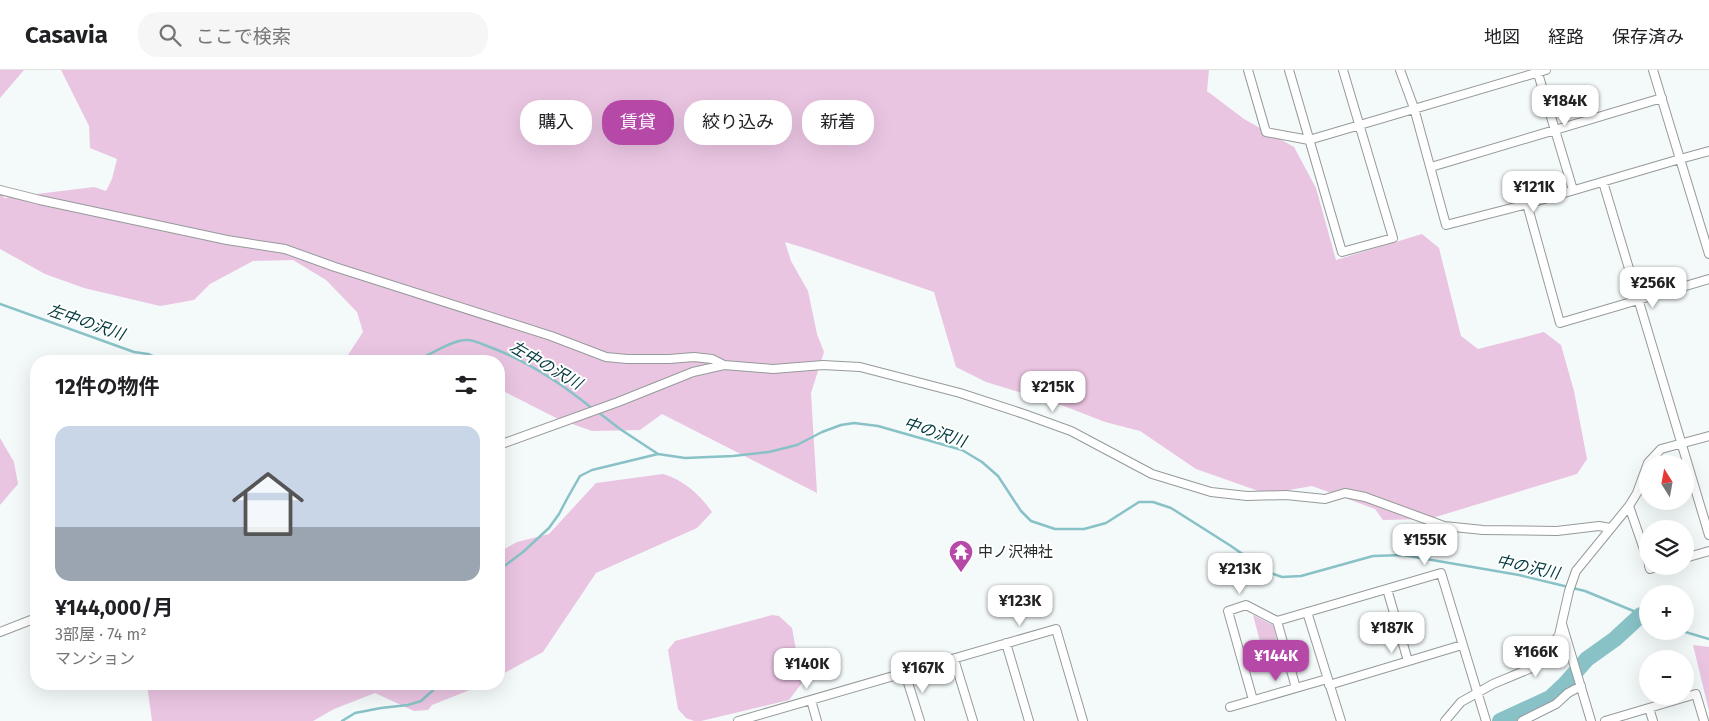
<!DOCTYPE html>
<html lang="ja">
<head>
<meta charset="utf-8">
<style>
	:root { --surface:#fff; --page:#f6f6f6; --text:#202124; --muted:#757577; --line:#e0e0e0; --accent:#b649a8 }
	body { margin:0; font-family:"Fira Sans","Noto Sans JP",sans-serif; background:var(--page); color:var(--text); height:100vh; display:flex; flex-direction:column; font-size:19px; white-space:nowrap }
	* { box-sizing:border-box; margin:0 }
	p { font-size:16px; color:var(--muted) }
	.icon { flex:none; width:28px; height:28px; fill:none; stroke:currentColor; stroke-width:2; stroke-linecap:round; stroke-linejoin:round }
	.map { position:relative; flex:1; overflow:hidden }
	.details { position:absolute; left:30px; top:285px; width:475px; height:335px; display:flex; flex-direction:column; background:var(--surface); border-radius:20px; box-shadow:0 5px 20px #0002 }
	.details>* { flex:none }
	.guide { position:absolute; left:520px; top:30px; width:475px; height:45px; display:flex; gap:10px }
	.needle { width:32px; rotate:349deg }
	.fabs { position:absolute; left:1639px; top:385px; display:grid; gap:10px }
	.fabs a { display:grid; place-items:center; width:55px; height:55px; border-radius:50%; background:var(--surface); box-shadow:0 5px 20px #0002; font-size:25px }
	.price { position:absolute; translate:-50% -42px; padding:0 11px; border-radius:10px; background:#fff; color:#222; font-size:16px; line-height:32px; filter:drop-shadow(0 1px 2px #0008) }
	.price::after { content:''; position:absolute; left:50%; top:30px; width:15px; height:11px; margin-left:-8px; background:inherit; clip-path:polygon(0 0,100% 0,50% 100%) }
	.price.selected { background:var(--accent); color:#fff }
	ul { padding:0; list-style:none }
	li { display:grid; align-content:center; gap:10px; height:265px; padding:0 25px }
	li+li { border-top:1px solid var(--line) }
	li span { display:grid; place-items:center; height:155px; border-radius:15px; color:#555 }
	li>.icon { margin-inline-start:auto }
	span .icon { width:90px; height:90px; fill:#fffc; stroke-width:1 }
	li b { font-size:21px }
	h2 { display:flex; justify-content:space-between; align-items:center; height:60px; padding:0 25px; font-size:21px }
	.pill { padding:0 18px; border-radius:20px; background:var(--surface); box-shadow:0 5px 20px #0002; font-size:18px; line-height:45px }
	.pill.selected { background:var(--accent); color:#fff }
	header { display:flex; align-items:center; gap:30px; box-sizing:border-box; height:70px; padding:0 25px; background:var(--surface); border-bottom:1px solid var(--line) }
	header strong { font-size:24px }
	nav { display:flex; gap:28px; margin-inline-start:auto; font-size:18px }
	.search { width:350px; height:45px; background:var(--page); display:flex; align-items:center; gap:12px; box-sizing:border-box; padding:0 18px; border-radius:20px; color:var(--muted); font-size:19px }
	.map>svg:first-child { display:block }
	.green { fill:#eac5e2 }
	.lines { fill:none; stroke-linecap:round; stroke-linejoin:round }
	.stream { stroke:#88c2c7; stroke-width:2.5 }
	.river { stroke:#88c2c7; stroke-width:16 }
	.minor-casing { stroke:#959a9a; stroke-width:10 }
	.minor { stroke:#fff; stroke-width:8 }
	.labels { text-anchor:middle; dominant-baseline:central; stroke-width:4; stroke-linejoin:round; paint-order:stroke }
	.poi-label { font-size:15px; fill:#282a2a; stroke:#fff; text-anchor:start }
	.water-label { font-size:16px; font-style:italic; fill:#00393d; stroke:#fff }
</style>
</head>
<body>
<header>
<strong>Casavia</strong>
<div class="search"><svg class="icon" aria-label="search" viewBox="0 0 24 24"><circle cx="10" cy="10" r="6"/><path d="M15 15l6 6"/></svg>ここで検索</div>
<nav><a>地図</a><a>経路</a><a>保存済み</a></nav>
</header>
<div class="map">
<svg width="1709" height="651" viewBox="0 0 1709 651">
	<rect width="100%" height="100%" fill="#f4f9fa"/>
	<path class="green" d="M 0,0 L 24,0 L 0,28 Z
		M 61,0 L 1209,0 L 1207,21 L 1244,49 L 1294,77 L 1316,118 L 1336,190 L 1422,164 L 1439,178 L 1461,266 L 1478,279 L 1544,262 L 1561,275 L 1574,321 L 1587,389 L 1577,404 L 1429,449 L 1383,450 L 1375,439 L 1312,416 L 1267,424 L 1196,399 L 1140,361 L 1105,352 L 1064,336 L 986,312 L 956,297 L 934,222 L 811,180 L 785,172 L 791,191 L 808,221 L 817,264 L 824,282 L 811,323 L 817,423 L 662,344 L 640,360 L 592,361 L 558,349 L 499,319 L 499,291 L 344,291 L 363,262 L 357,242 L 326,210 L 293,190 L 253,191 L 210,214 L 194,230 L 160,236 L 84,218 L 45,204 L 0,179 L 0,119 L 4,128 L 94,117 L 106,121 L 112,109 L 117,89 L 90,78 L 89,56 Z
		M 0,368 L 14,392 L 18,414 L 0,435 Z
		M 663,404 C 684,410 700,425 712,442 L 697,458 L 596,503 L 543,582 L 499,606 L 499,482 L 517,472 L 549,464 L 596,413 Z
		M 772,545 L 779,546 L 792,558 L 802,613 L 789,630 L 701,651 L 694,651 L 686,648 L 678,639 L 668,580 L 675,571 Z
		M 1253,545 L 1273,555 L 1278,575 L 1262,579 Z
		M 1693,575 L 1709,577 L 1709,641 Z
		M 147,614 L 485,614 L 432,635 L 428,640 L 414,641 L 375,623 L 334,639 L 313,651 L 152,651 Z"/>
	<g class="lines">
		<path class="stream" d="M 0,234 L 134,282 L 148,284 L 164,291
			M 411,291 C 431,287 445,272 465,270 C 472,269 480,273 487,276 C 526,290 561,313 593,339
			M 598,342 L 620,359 L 658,384
			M 499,500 L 523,482 L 549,458 L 559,444 L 568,427 L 580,406 L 592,400 L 658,384 L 685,388 L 733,386 L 769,382 L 797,375 L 822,362 L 841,355 L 854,353 L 878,356 L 962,380 L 982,392 L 998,406 L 1021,441 L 1031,451 L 1055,459 L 1084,459 L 1106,453 L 1139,432 L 1153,432 L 1171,438 L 1231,476 L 1268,502 L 1282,507 L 1301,506 L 1373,486 L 1403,485 L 1519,505 L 1585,521 L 1648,547
			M 1682,561 L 1709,569
			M 342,651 L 355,643 L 381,638 L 408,635 L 421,631 L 440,614"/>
		<path class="river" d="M 1500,651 L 1550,628 L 1565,614 L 1587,589 L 1615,569 L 1641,545"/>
		<defs>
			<path id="minor" d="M 1248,0 L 1266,62 L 1309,70 L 1546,0
				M 1289,0 L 1342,182 L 1393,168 L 1343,0
				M 1400,0 L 1414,38 L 1446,155 L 1527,134 L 1680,89 L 1653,0
				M 1537,0 L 1573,120
				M 1709,81 L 1680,89 L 1709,184
				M 1431,97 L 1662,28
				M 1603,112 L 1709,465
				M 0,120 L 40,130 L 227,170 L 285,179 L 335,197 L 551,266 L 606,287 L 627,289 L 669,289 L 694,287 L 712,289 L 724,295
				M 1527,134 L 1560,253 L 1709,209
				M 499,375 L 618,332 L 693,302 L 724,295 L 773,299 L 823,295 L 860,297 L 960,323 L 1024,344 L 1071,361 L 1152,404 L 1211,422 L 1247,426 L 1286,425 L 1325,429 L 1345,423 L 1365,427 L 1444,456 L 1483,460 L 1557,461 L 1599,456 L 1610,458
				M 1629,436 L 1648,491
				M 1685,488 L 1709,481
				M 1649,496 L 1650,499 L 1660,496
				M 1387,519 L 1408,591
				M 1307,542 L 1341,651
				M 1277,551 L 1441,503 L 1486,651
				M 1562,554 L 1591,651
				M 0,562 L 36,548
				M 1006,573 L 1029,651
				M 954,589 L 973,651
				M 905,603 L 920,651
				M 1329,615 L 1462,575
				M 811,630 L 817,651
				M 1253,630 L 1228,541 L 1246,535 L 1277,551 L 1296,618
				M 1230,637 L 1327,609
				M 1649,638 L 1653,651
				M 738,651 L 1056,559 L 1083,651
				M 1445,651 L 1461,632 L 1493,614 L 1529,599 L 1541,591 L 1559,565 L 1569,521 L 1576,501 L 1629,436 L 1637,423 L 1648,393 L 1661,379 L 1709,366
				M 1522,651 L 1556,634 L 1568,623 L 1581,616
				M 1605,651 L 1696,624 L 1704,651"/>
		</defs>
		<use href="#minor" class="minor-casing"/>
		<use href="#minor" class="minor"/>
	</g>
	<defs>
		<symbol id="temple-pin" viewBox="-11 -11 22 30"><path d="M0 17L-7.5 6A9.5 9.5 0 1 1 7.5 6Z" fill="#b649a8" stroke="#fff"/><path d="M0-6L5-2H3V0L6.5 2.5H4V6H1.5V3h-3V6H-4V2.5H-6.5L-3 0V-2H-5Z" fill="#fff"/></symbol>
	</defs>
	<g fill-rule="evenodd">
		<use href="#temple-pin" x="947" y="468" width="28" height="38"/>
	</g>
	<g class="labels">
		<g class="poi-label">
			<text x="978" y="482">中ノ沢神社</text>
		</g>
		<g class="water-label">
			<text transform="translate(86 252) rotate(19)">左中の沢川</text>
			<text transform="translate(546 295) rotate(30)">左中の沢川</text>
			<text transform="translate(935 362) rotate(18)">中の沢川</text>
			<text transform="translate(1528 497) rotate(12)">中の沢川</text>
		</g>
	</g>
</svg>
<div class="fabs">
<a><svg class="needle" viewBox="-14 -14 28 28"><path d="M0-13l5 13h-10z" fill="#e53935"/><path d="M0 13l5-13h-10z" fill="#757577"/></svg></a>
<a><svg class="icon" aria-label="layers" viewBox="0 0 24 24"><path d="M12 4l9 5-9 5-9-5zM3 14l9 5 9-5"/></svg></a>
<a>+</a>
<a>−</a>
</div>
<b class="price" style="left:1565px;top:57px">¥184K</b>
<b class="price" style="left:1534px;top:143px">¥121K</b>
<b class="price" style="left:1653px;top:239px">¥256K</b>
<b class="price" style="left:1053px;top:343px">¥215K</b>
<b class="price" style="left:1425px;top:496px">¥155K</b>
<b class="price" style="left:1240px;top:525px">¥213K</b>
<b class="price" style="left:1020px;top:557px">¥123K</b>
<b class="price" style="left:1392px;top:584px">¥187K</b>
<b class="price" style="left:1536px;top:608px">¥166K</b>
<b class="price selected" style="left:1276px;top:612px">¥144K</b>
<b class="price" style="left:807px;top:620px">¥140K</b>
<b class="price" style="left:923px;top:624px">¥167K</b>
<div class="guide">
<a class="pill">購入</a>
<a class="pill selected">賃貸</a>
<a class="pill">絞り込み</a>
<a class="pill">新着</a>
</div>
<section class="details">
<h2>12件の物件<svg class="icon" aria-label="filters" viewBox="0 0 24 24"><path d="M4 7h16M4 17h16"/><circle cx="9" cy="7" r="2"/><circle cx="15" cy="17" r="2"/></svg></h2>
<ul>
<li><span style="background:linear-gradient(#c9d6e8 65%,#9aa5b1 0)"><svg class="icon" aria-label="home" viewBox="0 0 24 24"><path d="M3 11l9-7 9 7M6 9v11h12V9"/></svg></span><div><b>¥144,000/月</b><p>3部屋 · 74 m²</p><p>マンション</p></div></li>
</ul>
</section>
</div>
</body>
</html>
